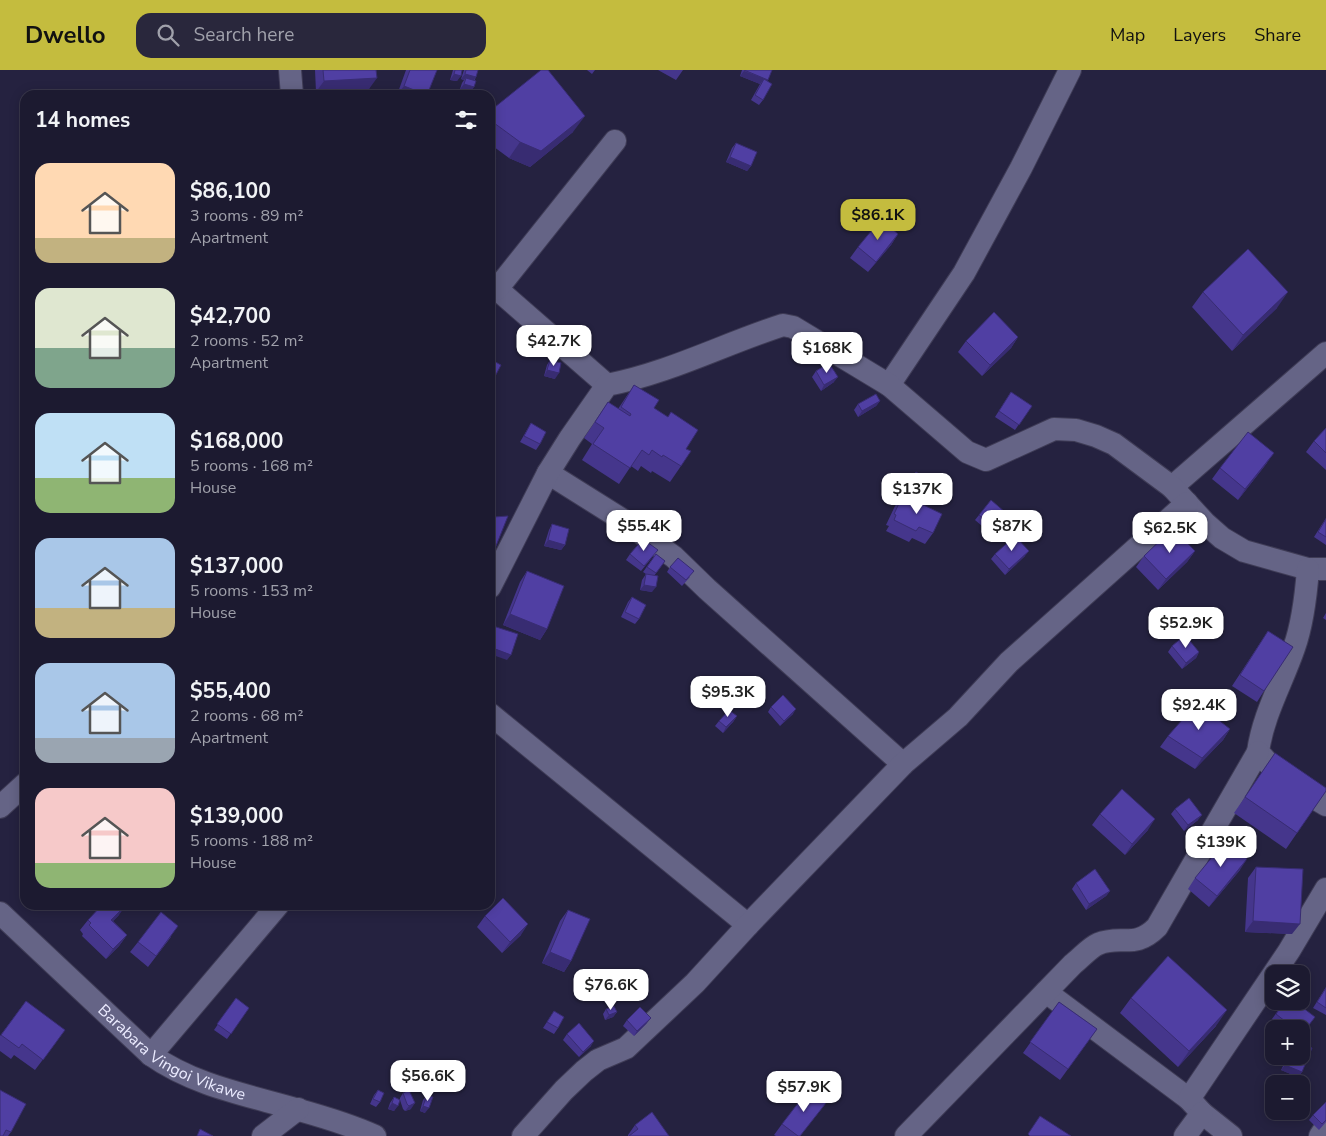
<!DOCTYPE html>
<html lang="en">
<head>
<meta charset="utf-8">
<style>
	:root { --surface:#1c1a30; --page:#29273c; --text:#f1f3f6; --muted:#a0a1ab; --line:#3a384c; --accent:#c4bc3e }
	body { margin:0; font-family:"Nunito Sans",sans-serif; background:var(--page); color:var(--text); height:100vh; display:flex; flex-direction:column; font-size:19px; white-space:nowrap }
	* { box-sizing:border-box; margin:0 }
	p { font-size:16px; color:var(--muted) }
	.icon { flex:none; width:28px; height:28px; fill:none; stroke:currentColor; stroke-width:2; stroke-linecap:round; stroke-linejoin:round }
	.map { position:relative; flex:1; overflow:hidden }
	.side { position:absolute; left:20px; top:20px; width:475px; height:820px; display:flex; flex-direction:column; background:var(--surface); border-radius:15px; box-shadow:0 2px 12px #0003,0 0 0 1px var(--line) }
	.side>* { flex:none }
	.fabs { position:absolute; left:1265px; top:895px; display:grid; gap:10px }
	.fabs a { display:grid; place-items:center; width:45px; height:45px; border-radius:10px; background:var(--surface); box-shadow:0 2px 12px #0003,0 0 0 1px var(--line); font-size:25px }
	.price { position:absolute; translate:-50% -42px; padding:0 11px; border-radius:10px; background:#fff; color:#222; font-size:16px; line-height:32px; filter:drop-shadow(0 1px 2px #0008) }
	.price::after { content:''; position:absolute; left:50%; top:30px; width:15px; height:11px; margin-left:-8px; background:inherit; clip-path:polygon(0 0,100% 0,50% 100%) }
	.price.on { background:var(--accent); color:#111 }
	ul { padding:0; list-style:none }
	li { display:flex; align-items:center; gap:15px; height:125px; padding:0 15px }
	li span { display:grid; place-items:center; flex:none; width:140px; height:100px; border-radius:15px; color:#555 }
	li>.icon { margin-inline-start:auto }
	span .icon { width:60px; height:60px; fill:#fffc; stroke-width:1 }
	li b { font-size:21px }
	h2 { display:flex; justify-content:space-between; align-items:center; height:60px; padding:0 15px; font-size:21px }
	header { display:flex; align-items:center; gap:30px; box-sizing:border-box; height:70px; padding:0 25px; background:var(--accent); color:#111 }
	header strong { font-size:24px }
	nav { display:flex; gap:28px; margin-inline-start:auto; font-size:18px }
	.search { width:350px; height:45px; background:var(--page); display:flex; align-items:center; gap:12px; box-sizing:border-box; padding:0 18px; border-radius:15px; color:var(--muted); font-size:19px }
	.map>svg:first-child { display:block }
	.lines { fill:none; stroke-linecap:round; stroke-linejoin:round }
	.street-casing { stroke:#3f3c56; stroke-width:24 }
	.street { stroke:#656486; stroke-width:22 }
	.wall { fill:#45368c }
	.shaded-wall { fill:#382c72 }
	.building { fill:#503fa3; stroke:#382c72 }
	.labels { text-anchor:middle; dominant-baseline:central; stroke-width:4.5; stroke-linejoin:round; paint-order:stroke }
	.street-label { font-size:16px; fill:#ebebff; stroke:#1b1935 }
</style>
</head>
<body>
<header>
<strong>Dwello</strong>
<div class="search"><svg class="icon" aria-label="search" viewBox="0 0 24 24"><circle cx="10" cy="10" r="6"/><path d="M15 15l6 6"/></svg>Search here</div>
<nav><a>Map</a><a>Layers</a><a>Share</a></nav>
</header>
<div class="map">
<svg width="1326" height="1066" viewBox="0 0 1326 1066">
	<rect width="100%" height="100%" fill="#252240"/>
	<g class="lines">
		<defs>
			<g id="street">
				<path d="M 290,0 L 292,25"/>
				<path d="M 490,217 L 497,219 L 607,315"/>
				<path d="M 497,219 L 615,71"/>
				<path d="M 889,315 L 964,203 L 1021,98 L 1070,0"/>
				<path d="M 548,403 L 626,452 L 674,487 L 707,519 L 903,694"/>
				<path d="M 1172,417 L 1326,283"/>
				<path d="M 490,517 L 548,403 L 570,368 L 607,315 C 669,303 724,274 783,255 L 793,257 L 889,315 L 967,382 L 986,390 L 1054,359 L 1076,360 L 1096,366 L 1114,374 L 1172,417 L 1205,453 L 1222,468 L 1244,481 L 1308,499 L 1326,499"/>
				<path d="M 490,644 L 748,855"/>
				<path d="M 1268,693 L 1258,682 C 1263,645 1282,613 1294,578 C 1303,553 1306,525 1308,499"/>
				<path d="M 1294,716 L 1326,735"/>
				<path d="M 0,737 L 25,714"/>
				<path id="s1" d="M 0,843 L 151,985 C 195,1016 248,1025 299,1040 C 324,1047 351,1055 375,1066"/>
				<path d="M 1046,922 L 1189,1029 L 1202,1043 L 1231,1066"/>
				<path d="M 151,985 L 278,835"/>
				<path d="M 1189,1029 L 1289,881 L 1326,819"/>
				<path d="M 263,1066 L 298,1039"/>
				<path d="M 523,1066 L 564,1020 L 584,1001 L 598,990 L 626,978 L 695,913 L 748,855 L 903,694 L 958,647 L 1009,592 L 1187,433"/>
				<path d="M 906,1066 L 1073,894 C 1081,888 1089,878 1098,874 C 1122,864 1134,880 1157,857 L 1258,682"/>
				<path d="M 1185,1066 L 1202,1043"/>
				<path d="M 1320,1066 L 1326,1057"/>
			</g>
		</defs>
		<use href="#street" class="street-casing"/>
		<use href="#street" class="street"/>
	</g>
	<path class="wall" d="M 315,0 L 376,0 L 369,19 L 316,22 Z
		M 406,0 L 437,0 L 427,25 L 397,25 Z
		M 453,0 L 462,0 L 457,11 L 450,10 Z
		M 464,0 L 478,0 L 471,22 L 460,19 L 462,13 L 464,10 L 461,9 Z
		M 587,0 L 595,0 L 592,4 Z
		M 658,0 L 683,0 L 676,10 Z
		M 742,0 L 772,0 L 767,11 L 763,30 L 759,35 L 751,30 L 760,14 L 740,6 Z
		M 490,41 L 573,62 L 530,97 L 509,88 L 490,74 Z
		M 736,73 L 751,96 L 747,101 L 726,92 L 732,78 Z
		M 898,164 L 891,175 L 868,202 L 850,188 L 858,177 Z
		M 1203,222 L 1277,238 L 1232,281 L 1192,237 Z
		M 1018,267 L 1011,278 L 982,306 L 958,282 L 966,271 Z
		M 550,290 L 555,309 L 544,306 L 547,295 Z
		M 816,301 L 834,312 L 821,321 L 812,307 Z
		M 634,315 L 654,338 L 686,379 L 681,396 L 670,412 L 652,401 L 651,403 L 641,396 L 638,401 L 631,396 L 619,414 L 582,390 L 592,374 L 584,368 L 608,332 L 618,339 Z
		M 1011,322 L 1032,336 L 1015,360 L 995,347 Z
		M 880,331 L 876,336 L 858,347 L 854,340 L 858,334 Z
		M 531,353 L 540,374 L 536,380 L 520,372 Z
		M 1326,358 L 1326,400 L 1306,382 L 1314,371 Z
		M 1267,393 L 1238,430 L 1212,409 L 1220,398 Z
		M 916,402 L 920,421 L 916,426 L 905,419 Z
		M 903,425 L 933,463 L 925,474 L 912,468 L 909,472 L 886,461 L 889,456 L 886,455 L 895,436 Z
		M 979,445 L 1013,449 L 997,469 L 975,450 Z
		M 1326,448 L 1326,475 L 1314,467 Z
		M 552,454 L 565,475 L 561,480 L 544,476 L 549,460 Z
		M 1195,481 L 1187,492 L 1158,520 L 1136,497 L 1144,486 Z
		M 630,484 L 654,485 L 641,501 L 626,490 Z
		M 656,484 L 665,491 L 654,506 L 652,522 L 640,520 L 642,510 L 646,504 L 643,502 Z
		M 995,484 L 1025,486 L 1005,505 L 991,489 Z
		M 670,497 L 690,507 L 682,516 L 667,502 Z
		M 527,501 L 547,559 L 540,570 L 503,555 L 520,512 Z
		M 632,527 L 639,549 L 635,554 L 621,547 L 628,532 Z
		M 1326,543 L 1326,550 L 1323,548 Z
		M 1268,561 L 1264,621 L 1257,632 L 1232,616 Z
		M 1172,576 L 1199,582 L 1196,588 L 1182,599 L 1168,582 Z
		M 771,637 L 793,644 L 780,656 L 768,642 Z
		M 737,646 L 733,652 L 723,663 L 715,656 L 719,651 Z
		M 1230,659 L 1223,670 L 1195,699 L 1160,677 L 1168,666 Z
		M 1275,683 L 1326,721 L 1286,779 L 1234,743 Z
		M 1175,739 L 1198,750 L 1184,761 L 1171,744 Z
		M 1100,744 L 1148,760 L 1125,785 L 1092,755 Z
		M 1256,797 L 1292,864 L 1245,862 L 1248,808 Z
		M 1240,800 L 1209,837 L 1188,819 L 1195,808 Z
		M 1076,813 L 1110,821 L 1106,826 L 1086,840 L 1072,819 Z
		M 568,840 L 571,891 L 564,902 L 542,893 L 560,851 Z
		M 119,845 L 113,851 L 127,865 L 119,876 L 106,889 L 82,866 L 83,864 L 80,860 L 88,850 Z
		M 485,846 L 521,865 L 502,883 L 477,857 Z
		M 171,867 L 148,897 L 130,882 L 138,872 Z
		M 1326,917 L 1326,945 L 1313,938 Z
		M 236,928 L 249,938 L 227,969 L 214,960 Z
		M 1131,928 L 1216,956 L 1178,997 L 1120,943 Z
		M 26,931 L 57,971 L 35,1000 L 14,985 L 11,989 L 0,981 L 0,966 Z
		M 1285,931 L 1315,947 L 1301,965 L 1301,959 L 1285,959 L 1272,949 Z
		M 1059,932 L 1097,959 L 1060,1010 L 1023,983 Z
		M 606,939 L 617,942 L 613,947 L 605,950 L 603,944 Z
		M 554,941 L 558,958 L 554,964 L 543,958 Z
		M 627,950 L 647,953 L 634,966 L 623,956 Z
		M 567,964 L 591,976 L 579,987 L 563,970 Z
		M 1288,986 L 1301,986 L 1302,1002 L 1298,1007 L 1281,1000 Z
		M 0,1020 L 11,1062 L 8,1066 L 0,1066 Z
		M 378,1020 L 380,1032 L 376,1037 L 370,1034 L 374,1025 Z
		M 403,1023 L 411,1039 L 405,1041 L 403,1039 L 400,1030 L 394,1041 L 388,1039 L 390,1033 L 394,1027 L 400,1030 L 400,1028 Z
		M 427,1025 L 425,1043 L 420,1041 L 423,1030 Z
		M 1326,1032 L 1326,1052 L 1319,1060 L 1309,1050 L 1313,1045 Z
		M 826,1033 L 800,1066 L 776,1066 L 774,1065 L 782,1054 Z
		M 635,1055 L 669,1066 L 628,1066 L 628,1065 Z"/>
	<path class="shaded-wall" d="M 744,1 L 768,10 L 764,16 L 764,9 L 760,14 L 740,6 Z
		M 454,4 L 461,6 L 457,11 L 450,10 Z
		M 465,4 L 476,7 L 472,13 L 466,8 L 464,10 L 461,9 Z
		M 377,8 L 369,19 L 316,22 L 324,11 Z
		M 464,14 L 474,17 L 471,22 L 460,19 Z
		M 404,16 L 427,25 L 397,25 Z
		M 585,46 L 573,62 L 530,97 L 509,88 L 520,72 Z
		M 730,87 L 751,96 L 747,101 L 726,92 Z
		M 898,164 L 891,175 L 868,202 L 876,192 Z
		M 1288,222 L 1277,238 L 1232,281 L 1243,265 Z
		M 1018,267 L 1011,278 L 982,306 L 990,295 Z
		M 547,300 L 559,303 L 555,309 L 544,306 Z
		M 838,307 L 834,312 L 821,321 L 824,315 Z
		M 880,331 L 876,336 L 858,347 L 862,341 Z
		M 1274,383 L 1267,393 L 1238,430 L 1245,419 Z
		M 548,470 L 565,475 L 561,480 L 544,476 Z
		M 1029,481 L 1025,486 L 1005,505 L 1009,499 Z
		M 1195,481 L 1187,492 L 1158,520 L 1166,509 Z
		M 644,515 L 656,517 L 652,522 L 640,520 Z
		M 510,544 L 547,559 L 540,570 L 503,555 Z
		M 490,577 L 511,585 L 507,590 L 490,584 Z
		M 1199,582 L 1196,588 L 1182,599 L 1186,593 Z
		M 796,639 L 793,644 L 780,656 L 784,651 Z
		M 737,646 L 733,652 L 723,663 L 726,657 Z
		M 1230,659 L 1223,670 L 1195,699 L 1202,688 Z
		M 1202,745 L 1198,750 L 1184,761 L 1188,755 Z
		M 1155,749 L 1148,760 L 1125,785 L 1132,774 Z
		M 1247,789 L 1240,800 L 1209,837 L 1217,826 Z
		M 1110,821 L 1106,826 L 1086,840 L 1089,834 Z
		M 126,835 L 119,845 L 103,860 L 111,850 Z
		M 1253,851 L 1300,854 L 1292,864 L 1245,862 Z
		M 528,854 L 521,865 L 502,883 L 510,872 Z
		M 127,865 L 119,876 L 106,889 L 113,879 Z
		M 550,882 L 571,891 L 564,902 L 542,893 Z
		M 1227,940 L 1216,956 L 1178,997 L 1189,981 Z
		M 617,942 L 613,947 L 605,950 L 609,945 Z
		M 651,948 L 647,953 L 634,966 L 637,961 Z
		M 594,971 L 591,976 L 579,987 L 583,982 Z
		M 1285,995 L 1302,1002 L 1298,1007 L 1281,1000 Z
		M 392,1033 L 398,1036 L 394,1041 L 388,1039 Z
		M 415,1033 L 411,1039 L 405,1041 L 409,1036 Z
		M 423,1036 L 429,1038 L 425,1043 L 420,1041 Z"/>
	<path class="building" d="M 323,0 L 376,0 L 377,8 L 324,11 Z
		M 410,0 L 437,0 L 427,25 L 404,16 Z
		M 455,0 L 462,0 L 461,6 L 454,4 Z
		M 466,0 L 478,0 L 476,7 L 465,4 Z
		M 541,0 L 548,0 L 585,46 L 541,81 L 520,72 L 490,50 L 490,41 Z
		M 744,0 L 772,0 L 768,10 Z
		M 466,8 L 476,11 L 474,17 L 464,14 Z
		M 764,9 L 772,14 L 763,30 L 755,25 Z
		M 736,73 L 757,82 L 751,96 L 730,87 Z
		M 490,83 L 496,88 L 490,96 Z
		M 881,149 L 898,164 L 876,192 L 858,177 Z
		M 1248,179 L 1288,222 L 1243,265 L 1203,222 Z
		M 994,242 L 1018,267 L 990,295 L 966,271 Z
		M 490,289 L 501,295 L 490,316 Z
		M 550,290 L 561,293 L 559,303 L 547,300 Z
		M 829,293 L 838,307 L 824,315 L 816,301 Z
		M 634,315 L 659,330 L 654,338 L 668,347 L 671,342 L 698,360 L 686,379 L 691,381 L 681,396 L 663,385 L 662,387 L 652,380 L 649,385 L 642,380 L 630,398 L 593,374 L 604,358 L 595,352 L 608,332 L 630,346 L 631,344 L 621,337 Z
		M 1011,322 L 1032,336 L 1019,355 L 999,341 Z
		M 876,324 L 880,331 L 862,341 L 858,334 Z
		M 531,353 L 546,362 L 540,374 L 524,366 Z
		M 1326,358 L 1326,383 L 1314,371 Z
		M 1248,362 L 1274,383 L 1245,419 L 1220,398 Z
		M 916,402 L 927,409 L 920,421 L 909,413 Z
		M 903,425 L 942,444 L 933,463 L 919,457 L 916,461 L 894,450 L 896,445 L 894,444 Z
		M 991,430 L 1013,449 L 1001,463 L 979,445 Z
		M 508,446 L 490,491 L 490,457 L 494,447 Z
		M 1326,449 L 1326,467 L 1318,462 Z
		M 552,454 L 569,459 L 565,475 L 548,470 Z
		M 1173,458 L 1195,481 L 1166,509 L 1144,486 Z
		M 1015,466 L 1029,481 L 1009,499 L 995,484 Z
		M 643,469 L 658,480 L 644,496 L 630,484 Z
		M 656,484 L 665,491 L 656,503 L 647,497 Z
		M 678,488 L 694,501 L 686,510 L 670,497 Z
		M 527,501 L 564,516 L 547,559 L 510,544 Z
		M 646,504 L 658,506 L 656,517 L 644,515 Z
		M 632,527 L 646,535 L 639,549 L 625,542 Z
		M 490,555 L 518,564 L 511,585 L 490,577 Z
		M 1268,561 L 1293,577 L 1264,621 L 1240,605 Z
		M 1185,565 L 1199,582 L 1186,593 L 1172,576 Z
		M 783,625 L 796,639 L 784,651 L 771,637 Z
		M 1197,633 L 1230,659 L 1202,688 L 1168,666 Z
		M 729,640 L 737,646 L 726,657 L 719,651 Z
		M 1275,683 L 1326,718 L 1326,721 L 1297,763 L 1245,727 Z
		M 1122,719 L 1155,749 L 1132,774 L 1100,744 Z
		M 1189,728 L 1202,745 L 1188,755 L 1175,739 Z
		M 1225,771 L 1247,789 L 1217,826 L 1195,808 Z
		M 1256,797 L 1303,799 L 1300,854 L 1253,851 Z
		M 1095,799 L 1110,821 L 1089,834 L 1076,813 Z
		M 503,828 L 528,854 L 510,872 L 485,846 Z
		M 102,835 L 126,835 L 111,850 L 127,865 L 113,879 L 89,855 L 91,853 L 88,850 Z
		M 568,840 L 590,849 L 571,891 L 550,882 Z
		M 161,842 L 178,856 L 156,886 L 138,872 Z
		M 1168,886 L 1227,940 L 1189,981 L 1131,928 Z
		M 1326,918 L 1326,938 L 1317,932 Z
		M 236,928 L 249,938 L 231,964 L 217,954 Z
		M 26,931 L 65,960 L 43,990 L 22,974 L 19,978 L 1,965 Z
		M 1285,931 L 1294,931 L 1315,947 L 1302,964 L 1301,959 L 1295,959 L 1276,944 Z
		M 1059,932 L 1097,959 L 1068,999 L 1030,972 Z
		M 614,936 L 617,942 L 609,945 L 606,939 Z
		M 640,937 L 651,948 L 637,961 L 627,950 Z
		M 554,941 L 564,947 L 558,958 L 547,952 Z
		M 579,953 L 594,971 L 583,982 L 567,964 Z
		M 1301,974 L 1312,978 L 1302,1002 L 1285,995 L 1289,986 L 1301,986 Z
		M 809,1019 L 826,1033 L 800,1066 L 798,1066 L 782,1054 Z
		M 0,1020 L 26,1034 L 11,1062 L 6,1060 L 3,1066 L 0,1066 Z
		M 378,1020 L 384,1023 L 380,1032 L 373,1029 Z
		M 409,1020 L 415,1033 L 409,1036 L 407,1034 L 403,1023 Z
		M 427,1025 L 433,1027 L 429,1038 L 423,1036 Z
		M 394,1027 L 400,1030 L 398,1036 L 392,1033 Z
		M 1326,1032 L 1326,1050 L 1322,1054 L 1313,1045 Z
		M 652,1042 L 669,1066 L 629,1066 L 638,1059 L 635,1055 Z
		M 1040,1046 L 1071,1066 L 1030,1066 L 1028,1064 Z
		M 200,1059 L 213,1066 L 197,1066 Z"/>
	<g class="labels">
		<g class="street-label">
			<text stroke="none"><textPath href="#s1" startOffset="224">Barabara Vingoi Vikawe</textPath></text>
		</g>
	</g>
</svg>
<div class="fabs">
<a><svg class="icon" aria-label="layers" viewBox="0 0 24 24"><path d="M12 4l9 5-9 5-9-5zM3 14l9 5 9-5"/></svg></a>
<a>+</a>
<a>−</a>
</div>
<b class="price on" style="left:878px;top:171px">$86.1K</b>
<b class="price" style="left:554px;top:297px">$42.7K</b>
<b class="price" style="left:827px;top:304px">$168K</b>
<b class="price" style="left:917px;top:445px">$137K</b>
<b class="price" style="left:644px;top:482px">$55.4K</b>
<b class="price" style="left:1012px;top:482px">$87K</b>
<b class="price" style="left:1170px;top:484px">$62.5K</b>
<b class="price" style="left:1186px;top:579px">$52.9K</b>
<b class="price" style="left:728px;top:648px">$95.3K</b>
<b class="price" style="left:1199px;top:661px">$92.4K</b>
<b class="price" style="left:1221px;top:798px">$139K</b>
<b class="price" style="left:611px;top:941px">$76.6K</b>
<b class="price" style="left:428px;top:1032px">$56.6K</b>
<b class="price" style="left:804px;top:1043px">$57.9K</b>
<section class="side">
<h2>14 homes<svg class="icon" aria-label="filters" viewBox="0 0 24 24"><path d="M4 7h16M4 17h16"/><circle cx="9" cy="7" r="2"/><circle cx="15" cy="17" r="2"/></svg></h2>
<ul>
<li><span style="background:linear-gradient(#ffd9b3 75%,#c2b280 0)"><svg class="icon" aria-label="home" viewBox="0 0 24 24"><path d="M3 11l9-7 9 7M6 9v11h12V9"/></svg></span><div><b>$86,100</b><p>3 rooms · 89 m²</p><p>Apartment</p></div></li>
<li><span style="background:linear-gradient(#dfe7d0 60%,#7fa58c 0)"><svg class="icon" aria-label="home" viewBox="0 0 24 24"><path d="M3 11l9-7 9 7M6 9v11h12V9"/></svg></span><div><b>$42,700</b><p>2 rooms · 52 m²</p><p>Apartment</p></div></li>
<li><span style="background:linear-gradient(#bfe0f5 65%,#8fb573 0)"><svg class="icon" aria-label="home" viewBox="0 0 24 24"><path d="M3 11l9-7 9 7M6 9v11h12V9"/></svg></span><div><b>$168,000</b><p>5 rooms · 168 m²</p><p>House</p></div></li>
<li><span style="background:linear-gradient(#a9c7e8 70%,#c2b280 0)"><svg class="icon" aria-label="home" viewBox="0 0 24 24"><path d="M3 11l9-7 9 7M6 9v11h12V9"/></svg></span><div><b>$137,000</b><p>5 rooms · 153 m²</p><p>House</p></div></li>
<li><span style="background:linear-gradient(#a9c7e8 75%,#9aa5b1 0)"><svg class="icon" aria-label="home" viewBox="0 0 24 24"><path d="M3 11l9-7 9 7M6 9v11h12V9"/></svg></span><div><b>$55,400</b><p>2 rooms · 68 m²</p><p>Apartment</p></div></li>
<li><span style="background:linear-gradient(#f6c9c9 75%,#8fb573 0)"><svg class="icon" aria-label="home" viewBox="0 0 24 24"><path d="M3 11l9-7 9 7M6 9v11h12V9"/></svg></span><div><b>$139,000</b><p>5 rooms · 188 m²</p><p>House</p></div></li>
</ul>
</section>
</div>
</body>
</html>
